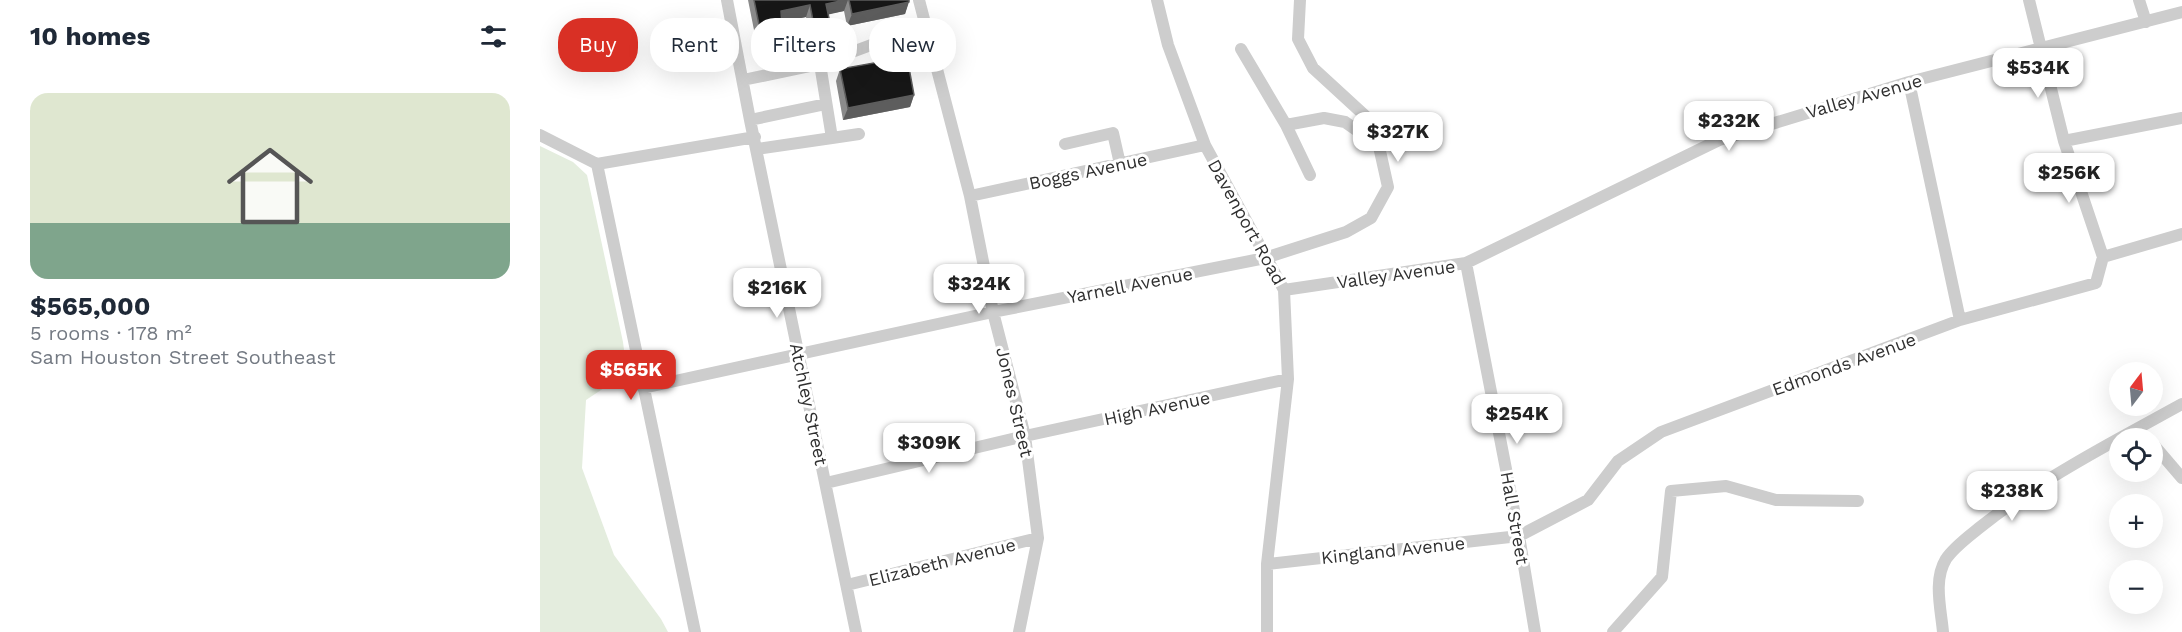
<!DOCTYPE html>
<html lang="en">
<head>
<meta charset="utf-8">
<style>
	:root { --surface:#fff; --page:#f2f2f3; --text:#1f2937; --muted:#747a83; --accent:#d93025 }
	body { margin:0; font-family:"Work Sans",sans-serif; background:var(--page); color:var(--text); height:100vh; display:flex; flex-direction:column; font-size:22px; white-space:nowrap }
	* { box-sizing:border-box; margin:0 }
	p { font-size:20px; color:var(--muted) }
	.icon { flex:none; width:33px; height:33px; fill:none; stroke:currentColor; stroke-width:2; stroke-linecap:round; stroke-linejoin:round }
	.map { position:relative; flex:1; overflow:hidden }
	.drawer { display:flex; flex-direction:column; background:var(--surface); width:540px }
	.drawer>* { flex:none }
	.hud { position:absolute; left:18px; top:18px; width:570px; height:54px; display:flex; gap:12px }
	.needle { width:39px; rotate:16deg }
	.controls { position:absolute; left:1569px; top:362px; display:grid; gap:12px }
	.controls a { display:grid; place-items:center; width:54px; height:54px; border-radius:50%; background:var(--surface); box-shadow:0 6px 24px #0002; font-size:30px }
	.price { position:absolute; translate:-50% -51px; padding:0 14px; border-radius:12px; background:#fff; color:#222; font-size:20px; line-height:39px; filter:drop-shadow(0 2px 3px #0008) }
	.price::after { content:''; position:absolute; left:50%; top:36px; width:18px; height:14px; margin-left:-9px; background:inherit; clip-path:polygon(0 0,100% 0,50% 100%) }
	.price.selected { background:var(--accent); color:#fff }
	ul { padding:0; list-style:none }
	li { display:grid; align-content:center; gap:12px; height:318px; padding:0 30px }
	li span { display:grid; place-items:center; height:186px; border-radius:18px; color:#555 }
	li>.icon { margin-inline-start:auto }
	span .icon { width:108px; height:108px; fill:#fffc; stroke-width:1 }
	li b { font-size:26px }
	h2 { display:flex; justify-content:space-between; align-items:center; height:72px; padding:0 30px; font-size:26px }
	.tag { padding:0 21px; border-radius:24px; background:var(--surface); box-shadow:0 6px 24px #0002; font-size:21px; line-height:54px }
	.tag.selected { background:var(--accent); color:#fff }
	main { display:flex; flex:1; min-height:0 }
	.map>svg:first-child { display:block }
	.green { fill:#e4edde }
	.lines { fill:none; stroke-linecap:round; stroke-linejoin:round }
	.minor { stroke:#cdcdcd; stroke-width:12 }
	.wall { fill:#8b8b8b }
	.shaded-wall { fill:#5d5d5d }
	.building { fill:#171717; stroke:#5d5d5d; stroke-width:1.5 }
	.labels { text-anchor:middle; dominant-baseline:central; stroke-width:6; stroke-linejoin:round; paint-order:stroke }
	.street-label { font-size:18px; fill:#303030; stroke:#fff }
</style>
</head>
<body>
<main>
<section class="drawer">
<h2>10 homes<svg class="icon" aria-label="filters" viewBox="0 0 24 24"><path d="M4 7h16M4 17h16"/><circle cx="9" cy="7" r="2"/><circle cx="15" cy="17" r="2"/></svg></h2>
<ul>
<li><span style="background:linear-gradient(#dfe7d0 70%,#7fa58c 0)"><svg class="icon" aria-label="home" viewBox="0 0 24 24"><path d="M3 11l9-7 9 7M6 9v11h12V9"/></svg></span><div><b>$565,000</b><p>5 rooms · 178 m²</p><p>Sam Houston Street Southeast</p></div></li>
</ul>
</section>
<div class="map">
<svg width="1642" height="632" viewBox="0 0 1642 632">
	<rect width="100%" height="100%" fill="#fff"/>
	<path class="green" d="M 0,146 L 33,162 L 47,175 L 83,342 L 86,366 L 67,386 L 46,400 L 42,468 L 74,555 L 121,619 L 128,632 L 0,632 Z"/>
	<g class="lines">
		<path class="minor" d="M 187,0 L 210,120 L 316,632
			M 379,0 L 430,196 L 453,312 L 485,436 L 498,538 L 479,632
			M 617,0 L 628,45 L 665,145 L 744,290 L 748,379 L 727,564 L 727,632
			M 1489,0 L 1524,141 L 1563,257
			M 1599,0 L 1606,22
			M 701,49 L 746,125
			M 280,64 L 292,138 L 319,134
			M 203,80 L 280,64 L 331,45 L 387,33
			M 1369,82 L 1420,320
			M 210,120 L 286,104
			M 0,135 L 57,164 L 215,137
			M 1524,141 L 1642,118
			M 525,144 L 573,133 L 580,164
			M 217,149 L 292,138
			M 57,164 L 155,632
			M 770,175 L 746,125 L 784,118 L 805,122 L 838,145
			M 430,196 L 665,145
			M 926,263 L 979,536 L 995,632
			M 744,290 L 926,263 L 1179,140 L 1369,82 L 1642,12
			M 103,388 L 453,312 L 725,258 L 806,232 L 831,218 L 848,187 L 834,124 L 773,68 L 758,39 L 760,0
			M 1580,438 L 1642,404
			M 1612,443 L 1642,478
			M 286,483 L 485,436 L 748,379
			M 727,564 L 979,536 L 1048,500 L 1078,461 L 1121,432 L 1420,320 L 1556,283 L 1563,257 L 1642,234
			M 307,585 L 498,538
			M 1073,632 L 1122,577 L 1131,491 L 1186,486 L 1236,500 L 1318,501
			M 1403,632 C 1401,609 1393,580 1406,559 C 1414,547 1428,537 1439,528 C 1483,493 1531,465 1580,438"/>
	</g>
	<path class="wall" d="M 208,0 L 369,0 L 365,14 L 307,26 L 304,11 L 288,14 L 291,28 L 287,40 L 271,43 L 266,17 L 242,22 L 244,56 L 225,59 L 224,54 L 219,55 Z
		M 162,24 L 185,58 L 167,62 L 160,30 Z
		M 300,69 L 374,95 L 370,107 L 303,120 L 296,81 Z"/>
	<path class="shaded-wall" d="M 305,0 L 308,0 L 304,11 L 282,16 L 286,4 Z
		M 369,2 L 365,14 L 307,26 L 312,14 Z
		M 270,5 L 266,17 L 237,23 L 241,11 Z
		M 291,28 L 287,40 L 271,43 L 275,31 Z
		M 228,42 L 224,54 L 219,55 L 223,44 Z
		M 248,44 L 244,56 L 225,59 L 230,48 Z
		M 188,52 L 185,58 L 167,62 L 169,56 Z
		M 374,95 L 370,107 L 303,120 L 308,108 Z"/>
	<path class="building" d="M 214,0 L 305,0 L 286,4 L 291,28 L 275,31 L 270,5 L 241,11 L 242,26 L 245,25 L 248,44 L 230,48 L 228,42 L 223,44 Z
		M 309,0 L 369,0 L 369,2 L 312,14 Z
		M 181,20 L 188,52 L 169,56 L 162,24 Z
		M 367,57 L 374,95 L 308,108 L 300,69 Z"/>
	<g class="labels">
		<g class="street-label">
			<text transform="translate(1324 96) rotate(-16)">Valley Avenue</text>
			<text transform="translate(548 171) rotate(-12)">Boggs Avenue</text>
			<text transform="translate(707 222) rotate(61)">Davenport Road</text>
			<text transform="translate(856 274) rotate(-8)">Valley Avenue</text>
			<text transform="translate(590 285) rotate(-11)">Yarnell Avenue</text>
			<text transform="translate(1304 364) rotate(-20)">Edmonds Avenue</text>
			<text transform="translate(475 402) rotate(77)">Jones Street</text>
			<text transform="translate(269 404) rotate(78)">Atchley Street</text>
			<text transform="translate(617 408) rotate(-12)">High Avenue</text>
			<text transform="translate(975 518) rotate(80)">Hall Street</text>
			<text transform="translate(853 550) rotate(-6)">Kingland Avenue</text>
			<text transform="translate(402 562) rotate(-14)">Elizabeth Avenue</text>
		</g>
	</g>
</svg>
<div class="controls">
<a><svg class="needle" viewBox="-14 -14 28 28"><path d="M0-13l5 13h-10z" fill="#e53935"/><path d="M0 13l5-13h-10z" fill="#747a83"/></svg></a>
<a><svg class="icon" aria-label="locate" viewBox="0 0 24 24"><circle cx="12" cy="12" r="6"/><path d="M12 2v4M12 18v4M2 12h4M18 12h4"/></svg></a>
<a>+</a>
<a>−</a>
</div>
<b class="price" style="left:1498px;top:99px">$534K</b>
<b class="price" style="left:1189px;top:152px">$232K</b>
<b class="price" style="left:858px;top:163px">$327K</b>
<b class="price" style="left:1529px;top:204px">$256K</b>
<b class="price" style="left:439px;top:315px">$324K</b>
<b class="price" style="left:237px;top:319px">$216K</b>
<b class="price selected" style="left:91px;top:401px">$565K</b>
<b class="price" style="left:977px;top:445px">$254K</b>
<b class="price" style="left:389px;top:474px">$309K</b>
<b class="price" style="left:1472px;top:522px">$238K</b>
<div class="hud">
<a class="tag selected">Buy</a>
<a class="tag">Rent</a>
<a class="tag">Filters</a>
<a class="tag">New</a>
</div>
</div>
</main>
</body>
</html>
